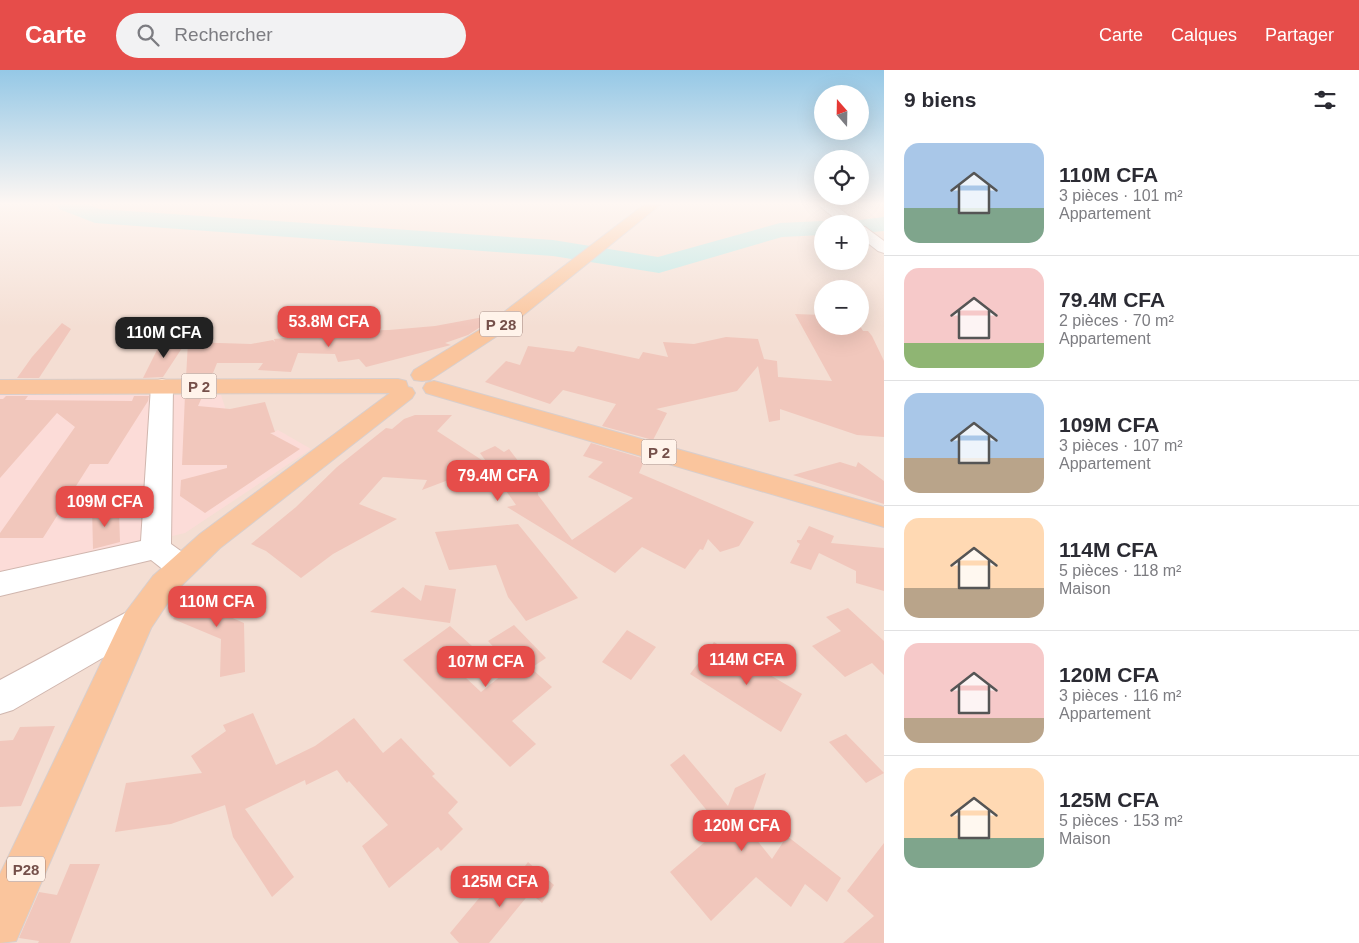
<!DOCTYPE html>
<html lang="fr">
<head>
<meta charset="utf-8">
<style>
	:root { --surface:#fff; --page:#f2f2f3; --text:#2b2b33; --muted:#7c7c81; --line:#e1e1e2; --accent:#e64d4a }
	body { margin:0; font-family:Helvetica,sans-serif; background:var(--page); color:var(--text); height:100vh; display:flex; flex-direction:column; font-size:19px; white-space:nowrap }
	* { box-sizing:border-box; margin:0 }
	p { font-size:16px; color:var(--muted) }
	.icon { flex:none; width:28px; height:28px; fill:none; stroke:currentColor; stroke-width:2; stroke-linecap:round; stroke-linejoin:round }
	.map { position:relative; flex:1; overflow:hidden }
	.panel { display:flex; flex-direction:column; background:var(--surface); width:475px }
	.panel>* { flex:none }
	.needle { width:32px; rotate:340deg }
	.fabs { position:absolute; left:814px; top:15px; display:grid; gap:10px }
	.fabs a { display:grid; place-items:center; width:55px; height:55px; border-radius:50%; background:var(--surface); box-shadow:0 5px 20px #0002; font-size:25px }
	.price { position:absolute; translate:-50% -42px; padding:0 11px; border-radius:10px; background:var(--accent); color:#fff; font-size:16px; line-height:32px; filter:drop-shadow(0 1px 2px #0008) }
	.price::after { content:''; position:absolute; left:50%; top:30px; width:15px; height:11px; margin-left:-8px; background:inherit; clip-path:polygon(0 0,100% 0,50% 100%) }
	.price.current { background:#222; color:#fff }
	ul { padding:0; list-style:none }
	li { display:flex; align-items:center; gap:15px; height:125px; padding:0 20px }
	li+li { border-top:1px solid var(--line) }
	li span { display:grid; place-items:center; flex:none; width:140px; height:100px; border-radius:15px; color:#555 }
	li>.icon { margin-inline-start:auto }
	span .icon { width:60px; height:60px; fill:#fffc; stroke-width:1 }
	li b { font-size:21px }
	h2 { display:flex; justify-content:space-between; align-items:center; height:60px; padding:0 20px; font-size:21px }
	header { display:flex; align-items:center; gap:30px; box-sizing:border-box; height:70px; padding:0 25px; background:var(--accent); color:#fff }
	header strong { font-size:24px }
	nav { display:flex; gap:28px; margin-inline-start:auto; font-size:18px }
	.search { width:350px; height:45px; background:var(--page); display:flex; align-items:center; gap:12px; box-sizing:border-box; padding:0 18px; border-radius:28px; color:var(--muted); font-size:19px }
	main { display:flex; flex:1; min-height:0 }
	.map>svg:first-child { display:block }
	.residential { fill:#f4ded3; fill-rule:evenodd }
	.commercial { fill:#fcdcd8 }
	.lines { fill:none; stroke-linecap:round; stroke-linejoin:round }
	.river { fill:#b9e6e3; fill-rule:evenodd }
	.building { fill:#f1c7bc }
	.minor-casing { stroke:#d0b6ae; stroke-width:2 }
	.major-casing { stroke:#d8cecc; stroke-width:2 }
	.minor { fill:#fff; fill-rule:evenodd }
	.major { fill:#fac59d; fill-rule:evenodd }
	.labels { text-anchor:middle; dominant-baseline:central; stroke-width:4.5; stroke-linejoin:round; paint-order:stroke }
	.shield { fill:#fff3ea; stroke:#9e817a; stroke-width:1 }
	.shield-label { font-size:15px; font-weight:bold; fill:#75504a }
</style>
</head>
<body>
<header>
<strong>Carte</strong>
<div class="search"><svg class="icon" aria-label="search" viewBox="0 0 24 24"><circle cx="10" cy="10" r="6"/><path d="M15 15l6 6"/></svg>Rechercher</div>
<nav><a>Carte</a><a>Calques</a><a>Partager</a></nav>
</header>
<main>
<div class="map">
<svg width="884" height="873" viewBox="0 0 884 873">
	<rect width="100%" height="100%" fill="#fceee4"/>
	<path class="residential" d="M 0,134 L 884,134 L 884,873 L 0,873 ZM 822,154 L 860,154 L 860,191 L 822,191 ZM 822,219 L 860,219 L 860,256 L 822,256 Z"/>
	<path class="commercial" d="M 0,325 L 221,325 L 239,380 L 278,360 L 311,379 L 185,463 L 0,507 Z"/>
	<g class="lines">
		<path class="river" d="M 56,134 L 87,134 L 99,139 L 553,170 L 658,187 L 780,153 L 822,151 L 831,154 L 822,154 L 822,165 L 782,167 L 659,203 L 553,186 L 95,153 L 59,139 Z
			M 884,147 L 884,161 L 860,163 L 860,154 L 850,154 L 852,151 Z"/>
	</g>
	<path class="building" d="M 795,244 L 822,245 L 822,256 L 860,256 L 863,261 L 868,261 L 872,266 L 884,291 L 884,367 L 857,365 L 780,339 L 780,350 L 769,352 L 758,296 L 737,321 L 656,339 L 667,343 L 653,370 L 602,356 L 616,334 L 563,320 L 550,334 L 485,312 L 506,291 L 520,295 L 528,276 L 574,282 L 578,276 L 639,289 L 643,282 L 668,287 L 663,272 L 694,274 L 726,267 L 758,269 L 764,289 L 777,291 L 778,307 L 832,311 Z
		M 489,246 L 490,251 L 485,254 L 468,265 L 445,273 L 451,275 L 366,297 L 359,289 L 338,292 L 335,284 L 298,283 L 291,302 L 258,300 L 263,293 L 217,293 L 211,308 L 186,308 L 188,272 L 251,274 L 273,270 L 275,272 L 274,269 L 335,264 L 335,261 L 389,260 L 435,256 Z
		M 62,253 L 71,259 L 39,308 L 17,308 L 32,287 Z
		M 161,272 L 186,272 L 163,307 L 143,308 Z
		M 185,325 L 203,325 L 198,336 L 230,339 L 265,332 L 275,362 L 270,363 L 300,379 L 205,443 L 180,426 L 181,410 L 227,398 L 227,395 L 182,395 Z
		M 6,326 L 28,326 L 25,330 L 132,331 L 134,326 L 149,326 L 148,331 L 108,394 L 90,394 L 43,468 L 0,468 L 0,463 L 75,357 L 57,343 L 0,408 L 0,329 L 3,329 Z
		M 415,345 L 452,345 L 437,361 L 488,394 L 480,383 L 495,376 L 504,382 L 509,379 L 538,417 L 538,425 L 572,470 L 633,428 L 588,407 L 603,392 L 583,386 L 591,373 L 645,389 L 639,403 L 754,452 L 739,476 L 720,482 L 708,469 L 703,480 L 700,479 L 685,499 L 642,477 L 615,503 L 507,437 L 516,435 L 488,395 L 422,420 L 427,410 L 383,407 L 359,434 L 397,449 L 333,484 L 301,508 L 266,481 L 251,474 L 296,437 L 337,397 L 386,358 L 392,359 L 404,349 Z
		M 840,392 L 856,397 L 858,392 L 884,411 L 884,434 L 793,405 Z
		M 92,437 L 119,442 L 120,472 L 93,479 Z
		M 518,454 L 578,528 L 526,551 L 508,527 L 496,495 L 449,500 L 435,462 Z
		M 809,456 L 834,466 L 831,473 L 884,478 L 884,521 L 856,513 L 856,501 L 819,483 L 811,500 L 790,493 L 800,474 L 797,472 L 797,470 L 801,470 Z
		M 425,515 L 456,519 L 450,553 L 370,542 L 403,517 L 421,531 Z
		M 201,517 L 229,526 L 214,540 L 244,553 L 245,602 L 220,607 L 221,569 L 173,549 Z
		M 848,538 L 884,571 L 884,605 L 872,593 L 845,607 L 812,576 L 841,561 L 826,547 Z
		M 514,555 L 546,588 L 531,598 L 552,617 L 512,651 L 536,674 L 510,697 L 403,590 L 450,556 L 472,576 L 450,593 L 481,622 L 512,597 L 488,571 Z
		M 627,560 L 656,577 L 631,610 L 602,592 Z
		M 714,572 L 802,624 L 781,662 L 690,604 Z
		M 253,643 L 276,695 L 315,676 L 354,648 L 383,683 L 401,668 L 435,704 L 432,706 L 458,732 L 448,743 L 463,759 L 441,781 L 438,777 L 389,818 L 362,776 L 388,755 L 349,711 L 347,713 L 337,700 L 306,715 L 305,710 L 245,739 L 294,807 L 272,827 L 233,767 L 225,735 L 171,754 L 115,762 L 126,713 L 202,703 L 191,686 L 226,661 L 223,655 Z
		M 55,656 L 21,736 L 0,737 L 0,671 L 13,670 L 20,657 Z
		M 846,664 L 884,703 L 866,713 L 829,672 Z
		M 684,684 L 728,736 L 735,718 L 766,703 L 747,758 L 772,789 L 787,766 L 841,808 L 827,832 L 805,814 L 791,837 L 756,807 L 711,851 L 670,802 L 721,758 L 670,695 Z
		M 884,773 L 884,873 L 843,873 L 874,846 L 847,821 Z
		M 528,792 L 554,815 L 542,833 L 530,823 L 489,873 L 459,873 L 450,863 L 485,821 L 497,833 Z
		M 70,794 L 100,794 L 70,873 L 38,873 L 39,871 L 19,868 L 39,822 L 57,825 Z"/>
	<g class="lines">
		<defs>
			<path id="minor" d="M 817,134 L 834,134 L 859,154 L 842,154 Z
				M 860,156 L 865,157 L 884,171 L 884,183 L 878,181 L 860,167 Z
				M 162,309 L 170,311 L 173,316 L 171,474 L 192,489 L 196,497 L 192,505 C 172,511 166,501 151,490 L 0,526 L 0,502 L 141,471 L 151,316 L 154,311 Z
				M 137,539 L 149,543 L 153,552 L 149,561 L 13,640 L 0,644 L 0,610 L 125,543 Z"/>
			<path id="major" d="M 645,134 L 661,134 L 500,264 L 430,310 L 422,311 L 414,310 L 411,305 L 414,300 L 486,256 Z
				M 398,309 L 406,311 L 408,317 L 412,318 L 415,323 L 412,328 L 220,478 L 175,522 L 151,558 L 16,871 L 0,873 L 0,804 L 125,543 L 153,506 L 200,464 L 390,323 L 0,324 L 0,310 Z
				M 434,311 L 884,437 L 884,457 L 426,323 L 423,318 L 426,313 Z"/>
		</defs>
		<use href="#minor" class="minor-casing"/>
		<use href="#major" class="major-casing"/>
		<use href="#minor" class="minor"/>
		<use href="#major" class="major"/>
	</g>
	<linearGradient id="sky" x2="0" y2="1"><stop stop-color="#95c8e6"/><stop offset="0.52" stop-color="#fef7f3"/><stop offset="1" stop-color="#fef7f3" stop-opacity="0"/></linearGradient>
	<rect width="884" height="257" fill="url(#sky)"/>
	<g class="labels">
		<g class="shield">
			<rect x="480" y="241.5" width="42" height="25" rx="4"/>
			<rect x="181.5" y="303.5" width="35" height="25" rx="4"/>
			<rect x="641.5" y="369.5" width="35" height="25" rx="4"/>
			<rect x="7" y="786.5" width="38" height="25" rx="4"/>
		</g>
		<g class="shield-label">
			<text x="501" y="254">P 28</text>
			<text x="199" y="316">P 2</text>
			<text x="659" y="382">P 2</text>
			<text x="26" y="799">P28</text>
		</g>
	</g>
</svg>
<div class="fabs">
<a><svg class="needle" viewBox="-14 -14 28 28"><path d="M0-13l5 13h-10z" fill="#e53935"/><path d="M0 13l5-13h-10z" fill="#7c7c81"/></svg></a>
<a><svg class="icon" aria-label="locate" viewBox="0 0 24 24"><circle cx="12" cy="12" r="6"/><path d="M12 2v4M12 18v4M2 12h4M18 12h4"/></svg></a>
<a>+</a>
<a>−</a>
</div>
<b class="price" style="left:329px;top:278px">53.8M CFA</b>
<b class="price current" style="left:164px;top:289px">110M CFA</b>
<b class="price" style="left:498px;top:432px">79.4M CFA</b>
<b class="price" style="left:105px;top:458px">109M CFA</b>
<b class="price" style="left:217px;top:558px">110M CFA</b>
<b class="price" style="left:747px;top:616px">114M CFA</b>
<b class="price" style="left:486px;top:618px">107M CFA</b>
<b class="price" style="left:742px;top:782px">120M CFA</b>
<b class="price" style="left:500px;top:838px">125M CFA</b>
</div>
<section class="panel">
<h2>9 biens<svg class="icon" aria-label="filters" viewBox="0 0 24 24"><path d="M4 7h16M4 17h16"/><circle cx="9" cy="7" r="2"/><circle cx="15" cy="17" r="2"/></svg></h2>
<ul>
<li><span style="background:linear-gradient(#a9c7e8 65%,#7fa58c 0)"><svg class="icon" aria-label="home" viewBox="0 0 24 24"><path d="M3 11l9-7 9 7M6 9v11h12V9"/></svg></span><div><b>110M CFA</b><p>3 pièces · 101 m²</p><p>Appartement</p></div></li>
<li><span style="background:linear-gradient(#f6c9c9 75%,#8fb573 0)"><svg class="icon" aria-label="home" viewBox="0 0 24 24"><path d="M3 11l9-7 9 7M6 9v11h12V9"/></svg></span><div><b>79.4M CFA</b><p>2 pièces · 70 m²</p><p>Appartement</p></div></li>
<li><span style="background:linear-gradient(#a9c7e8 65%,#b9a48a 0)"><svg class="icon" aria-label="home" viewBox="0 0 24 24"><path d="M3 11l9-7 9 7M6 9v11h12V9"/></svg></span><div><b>109M CFA</b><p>3 pièces · 107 m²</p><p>Appartement</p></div></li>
<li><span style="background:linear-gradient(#ffd9b3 70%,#b9a48a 0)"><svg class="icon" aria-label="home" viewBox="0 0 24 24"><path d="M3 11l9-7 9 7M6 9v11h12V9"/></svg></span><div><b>114M CFA</b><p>5 pièces · 118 m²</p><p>Maison</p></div></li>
<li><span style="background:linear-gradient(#f6c9c9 75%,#b9a48a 0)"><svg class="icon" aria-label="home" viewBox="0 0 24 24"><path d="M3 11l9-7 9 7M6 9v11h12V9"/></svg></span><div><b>120M CFA</b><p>3 pièces · 116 m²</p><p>Appartement</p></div></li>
<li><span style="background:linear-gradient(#ffd9b3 70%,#7fa58c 0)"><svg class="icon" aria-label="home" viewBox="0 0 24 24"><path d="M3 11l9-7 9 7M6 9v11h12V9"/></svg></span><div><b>125M CFA</b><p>5 pièces · 153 m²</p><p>Maison</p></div></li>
</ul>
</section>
</main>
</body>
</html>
